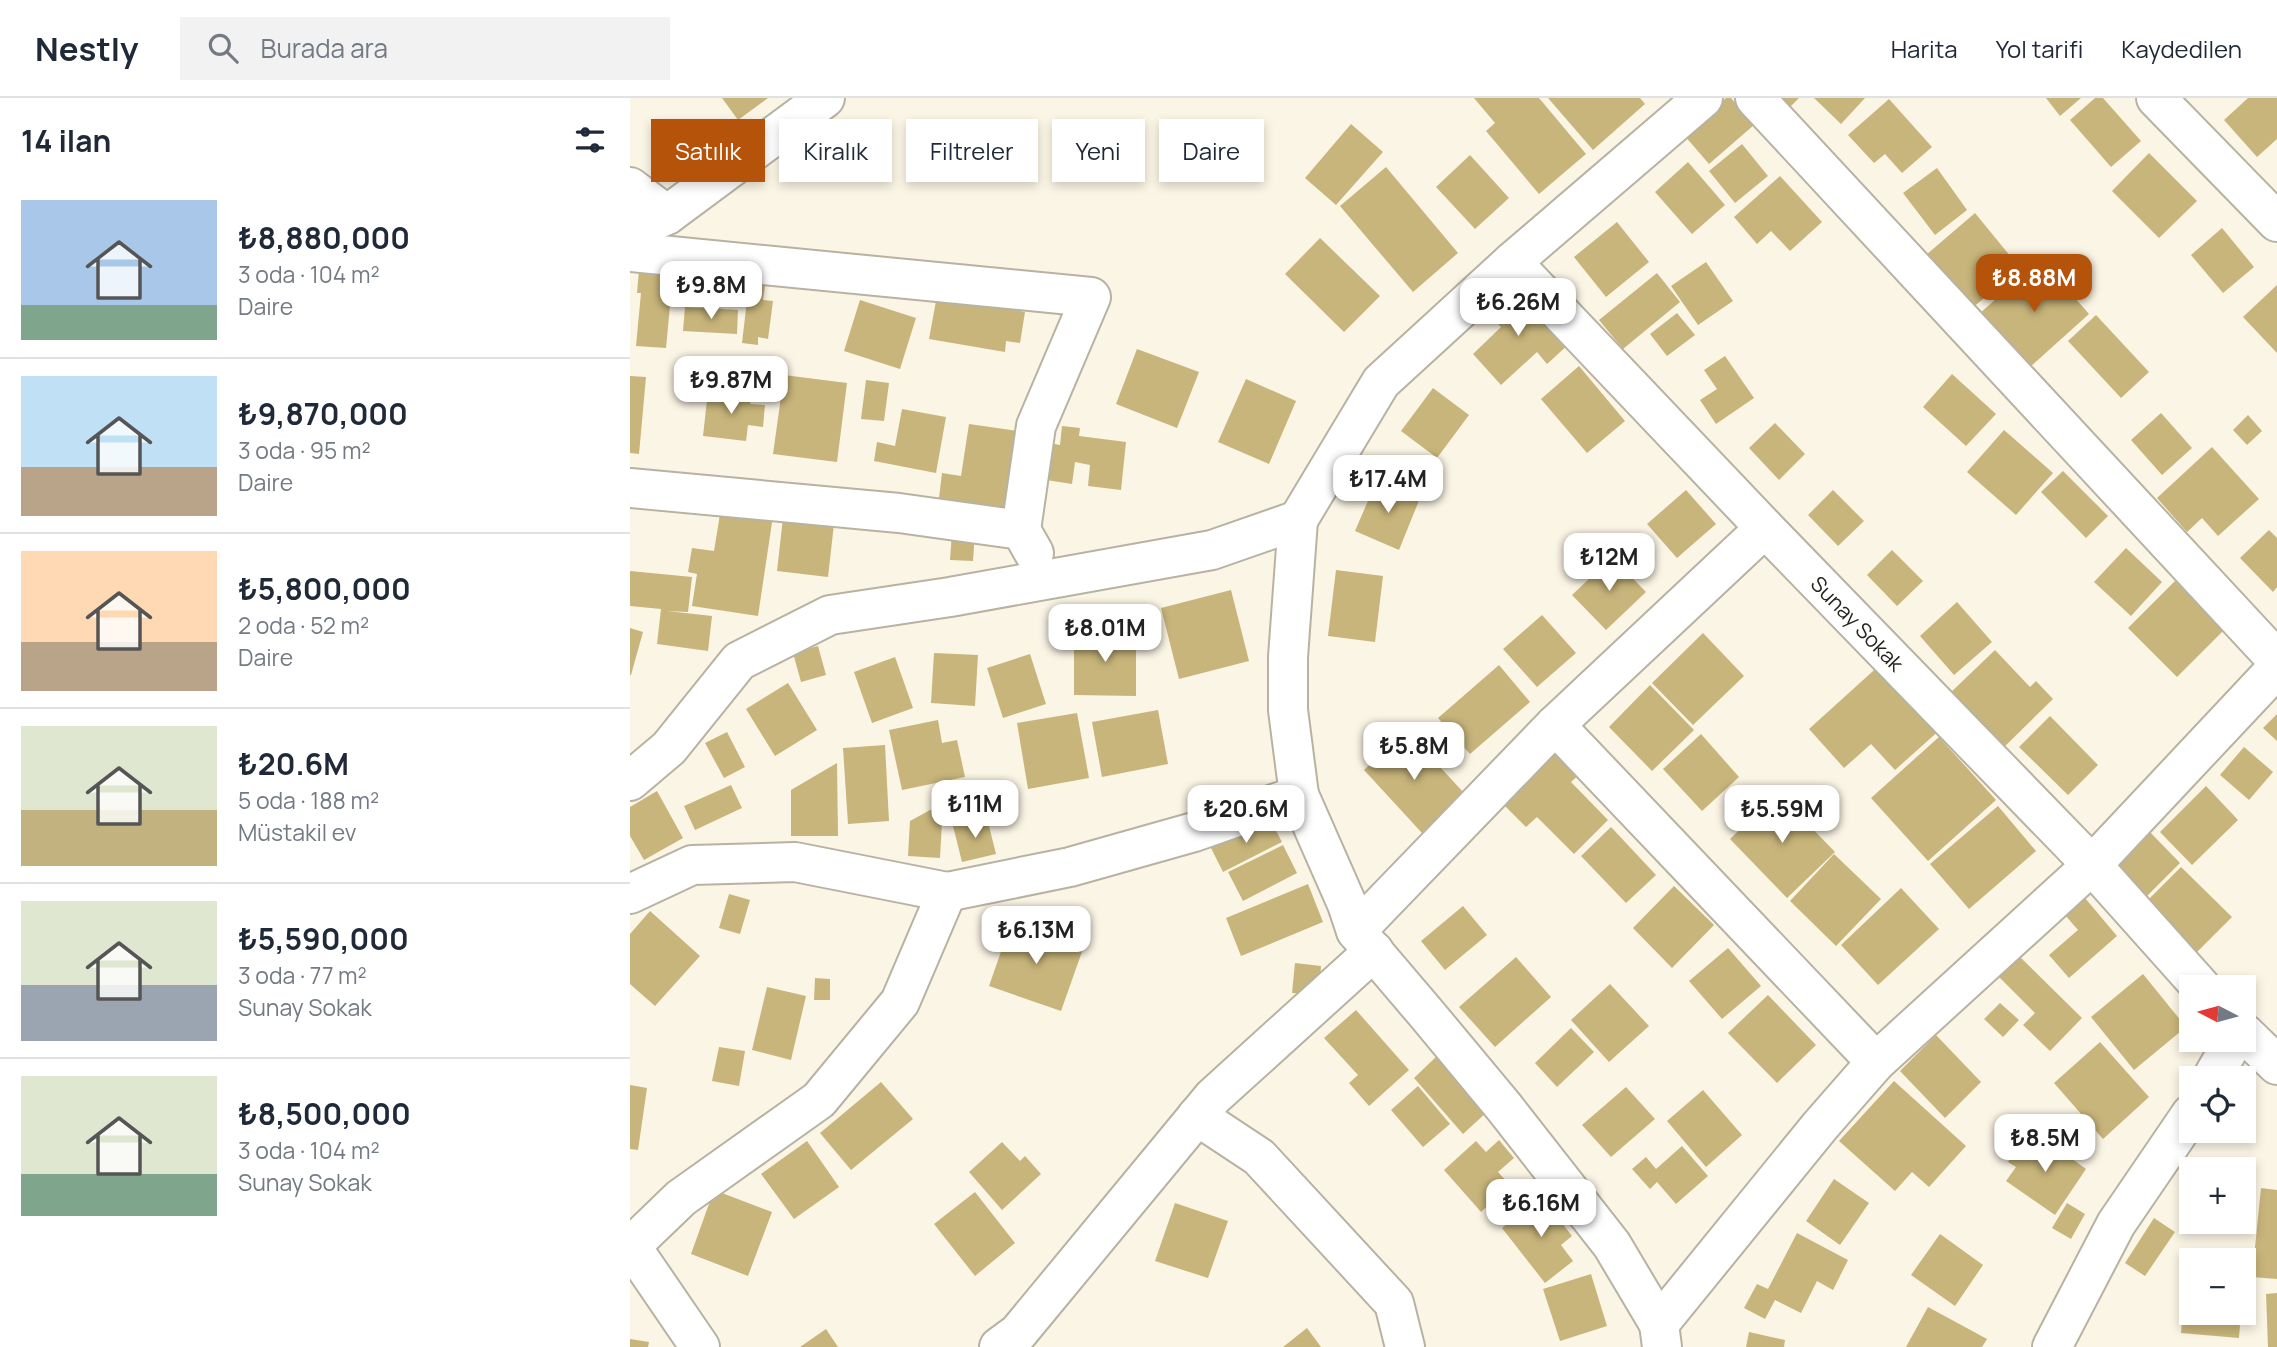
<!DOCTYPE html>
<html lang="tr">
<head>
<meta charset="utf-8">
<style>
	:root { --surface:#fff; --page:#f2f2f3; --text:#1f2937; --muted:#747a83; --line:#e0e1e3; --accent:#b45309 }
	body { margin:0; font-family:Manrope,sans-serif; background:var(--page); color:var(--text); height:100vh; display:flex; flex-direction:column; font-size:26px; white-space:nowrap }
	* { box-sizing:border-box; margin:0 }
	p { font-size:23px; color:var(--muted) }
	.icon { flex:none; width:38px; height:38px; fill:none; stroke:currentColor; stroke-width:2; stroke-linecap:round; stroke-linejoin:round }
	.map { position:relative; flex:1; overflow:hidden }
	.side { display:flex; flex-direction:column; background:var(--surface); width:630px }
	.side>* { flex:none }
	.guide { position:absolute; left:21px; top:21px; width:665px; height:63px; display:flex; gap:14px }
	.needle { width:46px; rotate:276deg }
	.tools { position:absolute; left:1549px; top:877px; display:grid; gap:14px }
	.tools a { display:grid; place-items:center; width:77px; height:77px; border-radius:0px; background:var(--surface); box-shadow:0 4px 10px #0003; font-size:35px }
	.price { position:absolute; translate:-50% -60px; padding:0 16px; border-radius:14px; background:#fff; color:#222; font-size:23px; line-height:46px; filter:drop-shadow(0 2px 4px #0008) }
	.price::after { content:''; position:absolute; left:50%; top:42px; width:21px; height:16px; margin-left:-10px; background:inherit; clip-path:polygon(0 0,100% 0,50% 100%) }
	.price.selected { background:var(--accent); color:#fff }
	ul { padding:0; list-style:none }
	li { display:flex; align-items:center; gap:21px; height:175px; padding:0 21px }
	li+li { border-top:2px solid var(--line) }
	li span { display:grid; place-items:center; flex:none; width:196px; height:140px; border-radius:0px; color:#555 }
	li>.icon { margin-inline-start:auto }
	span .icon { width:84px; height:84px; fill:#fffc; stroke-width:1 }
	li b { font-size:30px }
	h2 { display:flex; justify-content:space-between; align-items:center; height:84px; padding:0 21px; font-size:30px }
	.pill { padding:0 24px; border-radius:0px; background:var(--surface); box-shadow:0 4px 10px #0003; font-size:24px; line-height:63px }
	.pill.selected { background:var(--accent); color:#fff }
	header { display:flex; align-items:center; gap:42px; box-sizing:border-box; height:98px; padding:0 35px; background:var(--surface); border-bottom:2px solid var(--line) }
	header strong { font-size:33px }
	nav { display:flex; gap:38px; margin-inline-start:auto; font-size:24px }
	.search { width:490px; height:63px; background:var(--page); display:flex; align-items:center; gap:18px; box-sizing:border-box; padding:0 24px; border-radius:0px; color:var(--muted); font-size:26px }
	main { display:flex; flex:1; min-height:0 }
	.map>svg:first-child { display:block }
	.building { fill:#c8b57b }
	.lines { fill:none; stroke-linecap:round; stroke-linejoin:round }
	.minor-casing { stroke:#b7b2a2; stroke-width:42 }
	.minor { stroke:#fff; stroke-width:38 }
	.labels { text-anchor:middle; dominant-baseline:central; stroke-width:6; stroke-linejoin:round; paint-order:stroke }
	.street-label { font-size:21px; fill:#26241e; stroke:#fbf5e5 }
</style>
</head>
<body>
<header>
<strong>Nestly</strong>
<div class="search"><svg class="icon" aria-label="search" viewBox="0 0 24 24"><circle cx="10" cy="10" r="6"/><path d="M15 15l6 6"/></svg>Burada ara</div>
<nav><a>Harita</a><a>Yol tarifi</a><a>Kaydedilen</a></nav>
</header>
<main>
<section class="side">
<h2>14 ilan<svg class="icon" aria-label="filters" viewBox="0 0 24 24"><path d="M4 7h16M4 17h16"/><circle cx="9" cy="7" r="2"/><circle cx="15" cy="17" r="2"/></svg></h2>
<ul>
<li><span style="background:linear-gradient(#a9c7e8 75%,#7fa58c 0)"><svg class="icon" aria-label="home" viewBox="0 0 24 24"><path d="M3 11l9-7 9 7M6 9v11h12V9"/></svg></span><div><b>₺8,880,000</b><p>3 oda · 104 m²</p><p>Daire</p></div></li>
<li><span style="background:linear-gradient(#bfe0f5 65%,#b9a48a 0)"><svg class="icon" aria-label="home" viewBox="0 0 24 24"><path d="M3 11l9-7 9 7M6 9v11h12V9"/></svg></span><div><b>₺9,870,000</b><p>3 oda · 95 m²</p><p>Daire</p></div></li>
<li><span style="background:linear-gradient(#ffd9b3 65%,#b9a48a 0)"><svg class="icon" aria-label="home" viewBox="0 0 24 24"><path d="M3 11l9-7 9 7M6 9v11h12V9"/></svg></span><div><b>₺5,800,000</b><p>2 oda · 52 m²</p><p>Daire</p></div></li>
<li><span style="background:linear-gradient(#dfe7d0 60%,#c2b280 0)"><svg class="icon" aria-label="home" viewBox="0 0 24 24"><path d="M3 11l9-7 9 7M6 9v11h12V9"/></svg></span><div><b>₺20.6M</b><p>5 oda · 188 m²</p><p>Müstakil ev</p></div></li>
<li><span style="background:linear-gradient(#dfe7d0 60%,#9aa5b1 0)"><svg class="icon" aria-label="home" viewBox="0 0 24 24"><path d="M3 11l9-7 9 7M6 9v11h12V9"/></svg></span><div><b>₺5,590,000</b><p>3 oda · 77 m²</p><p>Sunay Sokak</p></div></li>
<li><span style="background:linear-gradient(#dfe7d0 70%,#7fa58c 0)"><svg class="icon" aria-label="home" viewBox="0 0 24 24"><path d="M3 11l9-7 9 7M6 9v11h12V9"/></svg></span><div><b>₺8,500,000</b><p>3 oda · 104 m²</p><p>Sunay Sokak</p></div></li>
</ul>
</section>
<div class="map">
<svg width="1647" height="1249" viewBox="0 0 1647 1249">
	<rect width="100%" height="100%" fill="#fbf5e5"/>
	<path class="building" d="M 92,0 L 138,0 L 108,22 Z
		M 844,0 L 909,0 L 956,56 L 909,96 L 856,33 L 865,25 Z
		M 918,0 L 1010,0 L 1015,6 L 963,52 Z
		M 1096,0 L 1101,0 L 1124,27 L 1079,66 L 1054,37 Z
		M 1150,0 L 1169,0 L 1160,9 Z
		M 1184,0 L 1235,0 L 1211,26 Z
		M 1416,0 L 1451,0 L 1430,18 Z
		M 1465,0 L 1473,0 L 1511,43 L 1481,69 L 1440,22 Z
		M 1618,0 L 1647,0 L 1647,41 L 1627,59 L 1594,22 Z
		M 1259,1 L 1302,49 L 1272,75 L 1255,56 L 1244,65 L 1218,37 Z
		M 721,26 L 753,54 L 706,107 L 675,80 Z
		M 1112,46 L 1138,78 L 1105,105 L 1079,73 Z
		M 1519,55 L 1567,103 L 1529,140 L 1482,93 Z
		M 840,57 L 879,100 L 845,131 L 806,89 Z
		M 1058,64 L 1095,107 L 1062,136 L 1025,94 Z
		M 756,69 L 828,155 L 783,194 L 710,108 Z
		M 1307,70 L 1337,112 L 1305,137 L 1273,95 Z
		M 1150,78 L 1192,124 L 1160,153 L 1141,133 L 1127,146 L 1104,119 Z
		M 1345,115 L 1390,170 L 1341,211 L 1296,157 Z
		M 987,124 L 1019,164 L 976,199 L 944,159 Z
		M 1592,130 L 1624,169 L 1593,195 L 1561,157 Z
		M 690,140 L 750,198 L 714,234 L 655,176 Z
		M 1411,161 L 1459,216 L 1399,270 L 1349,216 Z
		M 1076,164 L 1103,203 L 1068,227 L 1041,188 Z
		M 59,166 L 111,169 L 109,202 L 57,199 Z
		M 9,172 L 57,177 L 56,188 L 42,187 L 36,250 L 6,248 L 11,195 L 7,195 Z
		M 1027,175 L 1050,204 L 993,251 L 969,222 Z
		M 119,185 L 135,187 L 133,202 L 143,203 L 138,241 L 128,239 L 128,247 L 112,245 Z
		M 1647,187 L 1647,255 L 1613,219 Z
		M 324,189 L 382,199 L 379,211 L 395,214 L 390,245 L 376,243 L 375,254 L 299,241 L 306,203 L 321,206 Z
		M 886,189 L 939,246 L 917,266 L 907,254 L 871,287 L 843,256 L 871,229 L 858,215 Z
		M 230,202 L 286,220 L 270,271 L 214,253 Z
		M 55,209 L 108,212 L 107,236 L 53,233 Z
		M 1047,215 L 1065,237 L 1037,258 L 1020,236 Z
		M 1466,217 L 1519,274 L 1491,300 L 1438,243 Z
		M 507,251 L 569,274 L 547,330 L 486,306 Z
		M 1095,258 L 1124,300 L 1086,326 L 1070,302 L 1087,291 L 1074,272 Z
		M 949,268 L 995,323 L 957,355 L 911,301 Z
		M 1322,276 L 1366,316 L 1336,348 L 1293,309 Z
		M 154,277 L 217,285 L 207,364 L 143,356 Z
		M 0,278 L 16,279 L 9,356 L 0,355 Z
		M 616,281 L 666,303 L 639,366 L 588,344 Z
		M 236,282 L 259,285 L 254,323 L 231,321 Z
		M 803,290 L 839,317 L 807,360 L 771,333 Z
		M 78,293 L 122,299 L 120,306 L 135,307 L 133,329 L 118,327 L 116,343 L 73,338 Z
		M 272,311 L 316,319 L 306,375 L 244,363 L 247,344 L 265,348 Z
		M 1531,315 L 1562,350 L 1532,377 L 1501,342 Z
		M 1618,317 L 1632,333 L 1617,347 L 1603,332 Z
		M 1145,325 L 1175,356 L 1149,382 L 1119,350 Z
		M 339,326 L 388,333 L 376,410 L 309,400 L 312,375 L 331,378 Z
		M 432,328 L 450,330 L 449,338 L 496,344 L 491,392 L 458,388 L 460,367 L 445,364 L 442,386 L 410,381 L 414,344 L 430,347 Z
		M 1374,332 L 1423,375 L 1386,417 L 1337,374 Z
		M 1582,349 L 1629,401 L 1588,438 L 1572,420 L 1557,434 L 1527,400 Z
		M 1433,373 L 1478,418 L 1456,440 L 1411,394 Z
		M 747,382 L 790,400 L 769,452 L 725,433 Z
		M 1056,392 L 1086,426 L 1047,460 L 1017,426 Z
		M 1203,392 L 1234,423 L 1208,448 L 1178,417 Z
		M 91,410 L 143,418 L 128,518 L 62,508 L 67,476 L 58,474 L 62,450 L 84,453 Z
		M 154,411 L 205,417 L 198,479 L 147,473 Z
		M 1639,432 L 1647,440 L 1647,489 L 1643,494 L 1610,460 Z
		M 322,434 L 345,435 L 343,463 L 320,462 Z
		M 1496,450 L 1532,484 L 1501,518 L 1464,484 Z
		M 1262,452 L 1293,483 L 1267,508 L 1237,477 Z
		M 982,459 L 1016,494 L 976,532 L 942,497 Z
		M 706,472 L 753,478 L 745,544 L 698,538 Z
		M 0,473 L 62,479 L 58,514 L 37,513 L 82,518 L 78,553 L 27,546 L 31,511 L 0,508 Z
		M 1545,483 L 1594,532 L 1547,579 L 1498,530 Z
		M 601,492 L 619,563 L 549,581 L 531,510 Z
		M 1327,504 L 1362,544 L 1324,577 L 1290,538 Z
		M 912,517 L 946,555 L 907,589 L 873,551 Z
		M 0,530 L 13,534 L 1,577 L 0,577 Z
		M 444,534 L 506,534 L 506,598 L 444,597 Z
		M 1073,535 L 1114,578 L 1063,627 L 1022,585 Z
		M 188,548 L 196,577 L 171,584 L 163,555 Z
		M 1365,552 L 1400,589 L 1406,583 L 1423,601 L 1370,653 L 1317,598 Z
		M 304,555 L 348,557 L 345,608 L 301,605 Z
		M 400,556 L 416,606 L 373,620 L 357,570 Z
		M 265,559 L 283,610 L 242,625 L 224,574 Z
		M 1253,564 L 1312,630 L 1265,672 L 1241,646 L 1214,670 L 1179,631 Z
		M 869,567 L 900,604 L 840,656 L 808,620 Z
		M 158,585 L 187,632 L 145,658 L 116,611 Z
		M 1020,587 L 1064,632 L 1022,673 L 979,629 Z
		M 528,612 L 538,666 L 472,679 L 462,624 Z
		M 447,615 L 459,680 L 398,691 L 387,625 Z
		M 1647,616 L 1647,643 L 1633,630 Z
		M 1420,618 L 1468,667 L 1438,697 L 1389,649 Z
		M 308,622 L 312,645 L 327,642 L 335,679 L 272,692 L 259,632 Z
		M 776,632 L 834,695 L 792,735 L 734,672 Z
		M 97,634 L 115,669 L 94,680 L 75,645 Z
		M 1071,636 L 1109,679 L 1072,713 L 1033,671 Z
		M 1309,639 L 1366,702 L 1298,763 L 1241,700 Z
		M 924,644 L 953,673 L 941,684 L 978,722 L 944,756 L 907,719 L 896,729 L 868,701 Z
		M 255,647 L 259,723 L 218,726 L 213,650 Z
		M 1614,649 L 1643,674 L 1619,702 L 1590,677 Z
		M 207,665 L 208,738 L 161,738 L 161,692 Z
		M 101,687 L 112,710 L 65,732 L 54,708 Z
		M 1576,688 L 1608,722 L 1562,767 L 1530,734 Z
		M 27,693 L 53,740 L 14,762 L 0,738 L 0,709 Z
		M 1148,695 L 1205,754 L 1157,800 L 1100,741 Z
		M 313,705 L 310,760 L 278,758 L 280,723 Z
		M 1368,708 L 1406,753 L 1339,811 L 1300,766 Z
		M 357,720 L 366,756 L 332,764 L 323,728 Z
		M 640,721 L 652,744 L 593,774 L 581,750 Z
		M 981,729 L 1026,777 L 996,805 L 951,758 Z
		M 1517,731 L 1550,765 L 1513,802 L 1479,768 Z
		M 653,747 L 667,775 L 613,803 L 598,774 Z
		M 1204,756 L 1251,801 L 1206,848 L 1160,803 Z
		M 1551,769 L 1602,819 L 1565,856 L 1515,805 Z
		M 678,786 L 693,824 L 611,858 L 596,820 Z
		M 1044,788 L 1084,827 L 1042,870 L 1003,830 Z
		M 1271,790 L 1309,831 L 1248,887 L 1211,847 Z
		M 99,796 L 120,802 L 110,836 L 89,830 Z
		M 1455,800 L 1487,838 L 1439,880 L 1419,857 L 1448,832 L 1435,817 Z
		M 833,808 L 857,837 L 815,872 L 791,843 Z
		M 20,813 L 70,858 L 25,908 L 0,886 L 0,836 Z
		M 382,822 L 454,848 L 431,913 L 359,888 Z
		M 1098,850 L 1131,888 L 1092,921 L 1059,883 Z
		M 1387,856 L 1452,920 L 1420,953 L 1393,927 L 1405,915 L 1367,877 Z
		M 886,859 L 921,899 L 865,949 L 829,909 Z
		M 665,865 L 691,868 L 689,897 L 662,895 Z
		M 1513,876 L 1556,929 L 1504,972 L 1461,919 Z
		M 185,880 L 200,881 L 200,902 L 184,902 Z
		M 980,886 L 1019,928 L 979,964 L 941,922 Z
		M 137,889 L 176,898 L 161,962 L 122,952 Z
		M 1138,897 L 1186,947 L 1147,985 L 1098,935 Z
		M 1370,905 L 1389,922 L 1373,939 L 1354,921 Z
		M 726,912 L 779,972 L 739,1008 L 719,985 L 728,977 L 694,940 Z
		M 941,930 L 964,954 L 927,989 L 905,965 Z
		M 1306,937 L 1351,984 L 1315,1020 L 1270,973 Z
		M 1470,944 L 1519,999 L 1473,1041 L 1424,985 Z
		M 89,949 L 115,953 L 109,988 L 82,983 Z
		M 808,957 L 858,1013 L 833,1036 L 784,980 Z
		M 1264,983 L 1336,1048 L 1299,1089 L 1282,1074 L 1265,1093 L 1209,1043 Z
		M 251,984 L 283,1021 L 221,1072 L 190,1035 Z
		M 0,987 L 17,990 L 8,1052 L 0,1051 Z
		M 788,988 L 820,1026 L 793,1049 L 761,1012 Z
		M 996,989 L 1025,1021 L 981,1059 L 952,1027 Z
		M 1073,992 L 1112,1037 L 1076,1069 L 1037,1023 Z
		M 1409,1037 L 1456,1071 L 1425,1117 L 1376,1083 L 1386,1069 L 1378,1064 L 1388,1049 L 1396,1055 Z
		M 869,1042 L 884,1060 L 868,1074 L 880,1087 L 851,1114 L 814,1072 L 846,1043 L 856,1054 Z
		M 177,1043 L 209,1089 L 164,1121 L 131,1076 Z
		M 372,1044 L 390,1063 L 395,1058 L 411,1076 L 372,1112 L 339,1074 Z
		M 1052,1048 L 1078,1078 L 1046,1106 L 1027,1084 L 1020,1091 L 1002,1071 L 1016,1059 L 1026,1071 Z
		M 1204,1081 L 1239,1105 L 1210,1147 L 1176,1123 Z
		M 1631,1090 L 1647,1092 L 1647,1181 L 1622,1179 Z
		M 84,1092 L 142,1114 L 118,1178 L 61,1156 Z
		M 345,1094 L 385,1145 L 345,1178 L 304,1126 Z
		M 912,1099 L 942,1138 L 931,1147 L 943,1163 L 915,1185 L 872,1130 Z
		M 545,1105 L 598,1123 L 578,1180 L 525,1163 Z
		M 1437,1105 L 1455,1116 L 1441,1141 L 1422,1130 Z
		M 1524,1120 L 1545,1134 L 1515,1178 L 1495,1165 Z
		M 1167,1135 L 1218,1162 L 1203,1192 L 1187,1183 L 1171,1215 L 1145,1202 L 1135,1221 L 1114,1210 L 1127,1186 L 1138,1191 Z
		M 1310,1136 L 1353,1167 L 1325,1208 L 1281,1177 Z
		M 1556,1165 L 1561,1166 L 1561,1214 L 1611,1214 L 1609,1240 L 1551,1235 Z
		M 961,1176 L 977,1228 L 930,1243 L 913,1191 Z
		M 1647,1195 L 1647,1249 L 1638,1249 L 1636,1196 Z
		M 1298,1209 L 1357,1241 L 1352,1249 L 1276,1249 Z
		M 677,1230 L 691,1249 L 653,1249 Z
		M 196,1231 L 208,1249 L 170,1249 Z
		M 1119,1234 L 1155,1242 L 1154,1249 L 1116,1249 Z
		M 0,1241 L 19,1244 L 18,1249 L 0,1249 Z"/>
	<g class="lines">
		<defs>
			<g id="minor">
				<path d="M 1125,0 L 1647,562"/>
				<path d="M 1526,0 L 1647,124"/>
				<path d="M 0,89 L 37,117"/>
				<path d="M 0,133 L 37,117 L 195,0"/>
				<path d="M 0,154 L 461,199 L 406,328 L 391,432"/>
				<path id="s1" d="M 882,164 L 1135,430 L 1462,767 L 1571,889"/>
				<path d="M 0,390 L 269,415 L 391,432 L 404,455"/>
				<path d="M 925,627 L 1246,964"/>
				<path d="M 0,683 L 39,650 L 109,563 L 200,517 L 320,499 L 582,452 L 668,422 L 751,284 L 882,164 L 1073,0"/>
				<path d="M 669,697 L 717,806 L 726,833 L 795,914 L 874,1009 L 982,1147 L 1029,1226"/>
				<path d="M 317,794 L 440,769 L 564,734 L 669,697 L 658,612 L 658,559 L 668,422"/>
				<path d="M 0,796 L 62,767 L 165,764 L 317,794 L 270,904 L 189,1002 L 51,1100 L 0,1149"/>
				<path d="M 726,833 L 925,627 L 1135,430"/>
				<path d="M 1614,935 L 1647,967"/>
				<path d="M 1582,980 L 1604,942"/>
				<path d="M 567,1018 L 629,1059 L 764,1205 L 775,1249"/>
				<path d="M 1,1148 L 70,1249"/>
				<path d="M 369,1249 L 388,1235 L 583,999 L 744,853"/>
				<path d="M 1032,1249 L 1029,1226 L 1190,1028 L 1246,964 L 1462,767 L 1647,570"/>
				<path d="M 1422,1249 L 1486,1126 L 1561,1016"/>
			</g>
		</defs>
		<use href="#minor" class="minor-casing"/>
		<use href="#minor" class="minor"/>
	</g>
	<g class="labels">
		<g class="street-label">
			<text stroke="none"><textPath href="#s1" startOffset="500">Sunay Sokak</textPath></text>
		</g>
	</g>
</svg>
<div class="tools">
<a><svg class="needle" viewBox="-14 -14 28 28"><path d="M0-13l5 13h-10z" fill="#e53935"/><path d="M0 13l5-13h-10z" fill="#747a83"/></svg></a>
<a><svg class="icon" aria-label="locate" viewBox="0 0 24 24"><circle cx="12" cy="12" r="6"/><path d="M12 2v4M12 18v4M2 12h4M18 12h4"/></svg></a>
<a>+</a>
<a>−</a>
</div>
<b class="price selected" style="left:1404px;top:216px">₺8.88M</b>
<b class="price" style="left:81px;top:223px">₺9.8M</b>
<b class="price" style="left:888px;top:240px">₺6.26M</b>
<b class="price" style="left:101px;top:318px">₺9.87M</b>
<b class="price" style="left:758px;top:417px">₺17.4M</b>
<b class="price" style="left:979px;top:495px">₺12M</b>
<b class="price" style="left:475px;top:566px">₺8.01M</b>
<b class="price" style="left:784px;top:684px">₺5.8M</b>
<b class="price" style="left:345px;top:742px">₺11M</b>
<b class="price" style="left:616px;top:747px">₺20.6M</b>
<b class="price" style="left:1152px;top:747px">₺5.59M</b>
<b class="price" style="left:406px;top:868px">₺6.13M</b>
<b class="price" style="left:1415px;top:1076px">₺8.5M</b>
<b class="price" style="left:911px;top:1141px">₺6.16M</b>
<div class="guide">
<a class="pill selected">Satılık</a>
<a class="pill">Kiralık</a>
<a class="pill">Filtreler</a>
<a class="pill">Yeni</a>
<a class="pill">Daire</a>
</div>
</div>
</main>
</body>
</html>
